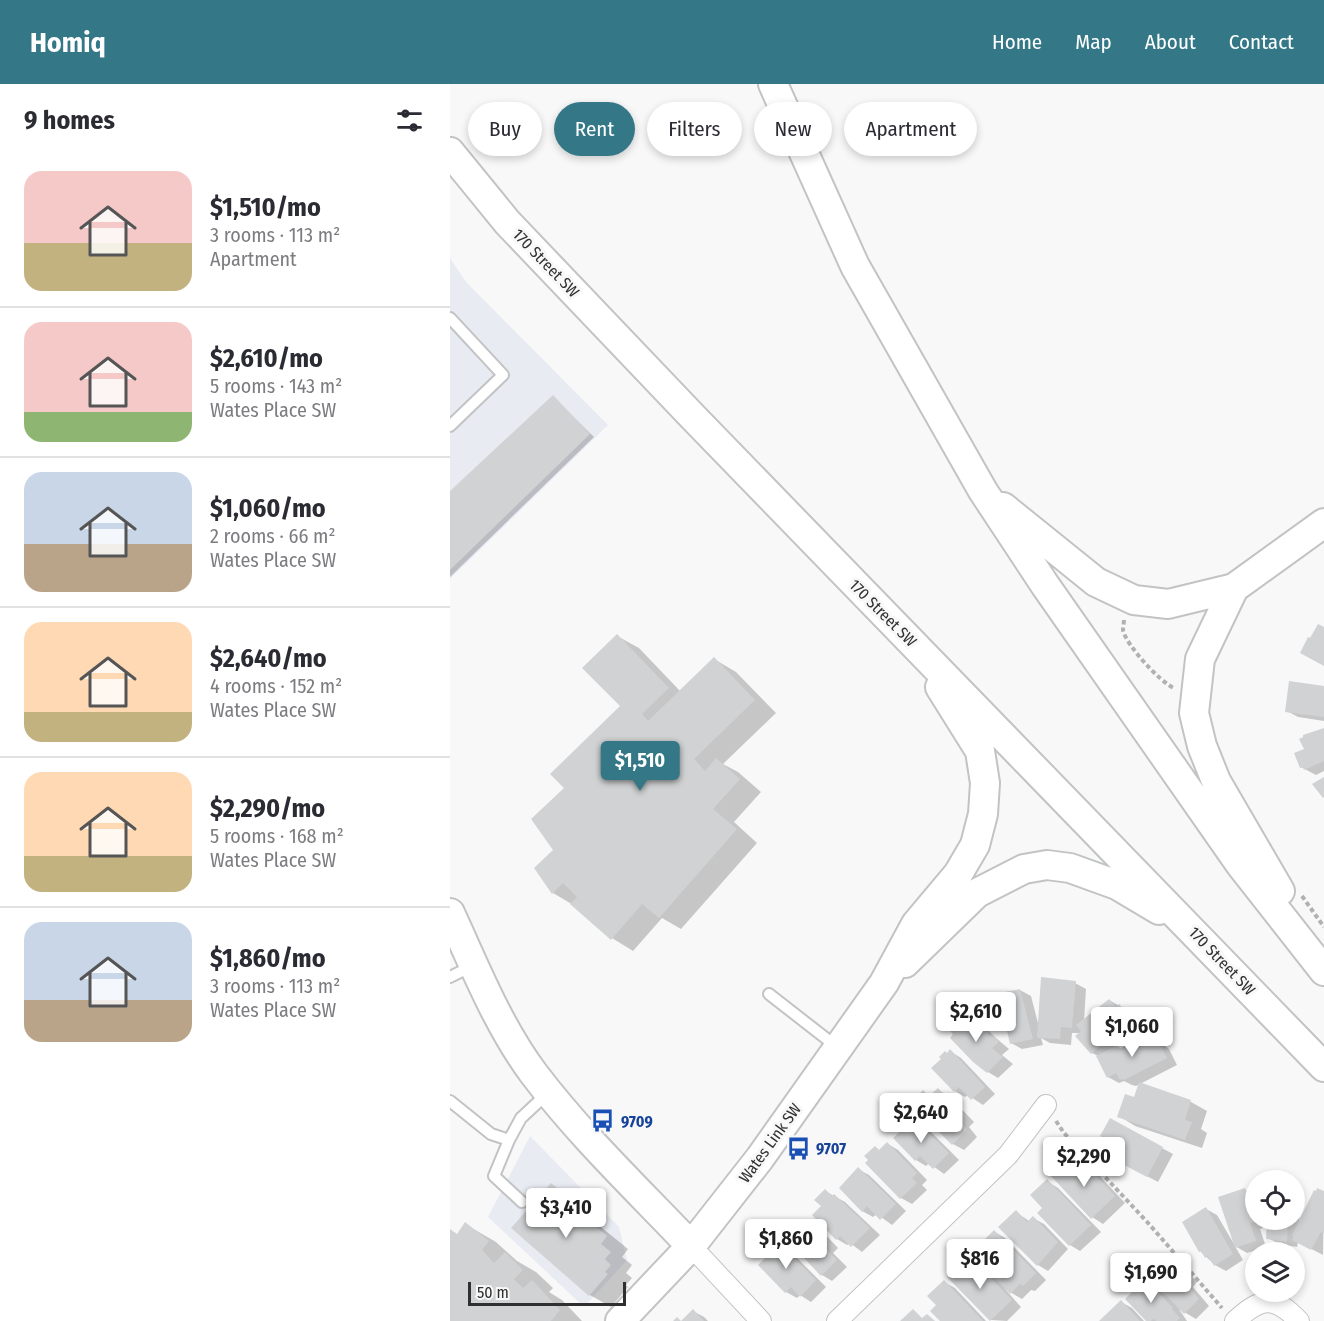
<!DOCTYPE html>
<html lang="en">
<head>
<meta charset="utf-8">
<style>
	:root { --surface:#fff; --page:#f2f2f3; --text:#2b2b33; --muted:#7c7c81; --line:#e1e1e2; --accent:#347888 }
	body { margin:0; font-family:"Fira Sans Condensed",sans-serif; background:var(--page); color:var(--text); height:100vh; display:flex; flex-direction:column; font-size:22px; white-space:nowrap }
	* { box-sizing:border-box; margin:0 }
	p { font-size:20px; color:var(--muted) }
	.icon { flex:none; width:33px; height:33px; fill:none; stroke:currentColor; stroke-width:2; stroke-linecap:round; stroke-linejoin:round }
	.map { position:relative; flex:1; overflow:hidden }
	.sheet { display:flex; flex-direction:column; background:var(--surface); width:450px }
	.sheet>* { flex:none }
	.top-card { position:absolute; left:18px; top:18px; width:570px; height:54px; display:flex; gap:12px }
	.fabs { position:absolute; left:795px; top:1086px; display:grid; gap:12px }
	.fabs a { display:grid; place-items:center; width:60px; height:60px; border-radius:50%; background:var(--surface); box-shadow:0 3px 9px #0003; font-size:30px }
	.scale { position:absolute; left:18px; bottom:15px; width:158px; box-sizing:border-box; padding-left:6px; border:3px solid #303030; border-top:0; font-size:16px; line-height:21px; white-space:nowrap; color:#303030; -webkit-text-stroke:4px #f8f8f9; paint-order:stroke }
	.price { position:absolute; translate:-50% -51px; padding:0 14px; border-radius:6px; background:#fff; color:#222; font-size:20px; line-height:39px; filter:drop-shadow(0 2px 3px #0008) }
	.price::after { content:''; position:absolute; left:50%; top:36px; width:18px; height:14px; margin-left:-9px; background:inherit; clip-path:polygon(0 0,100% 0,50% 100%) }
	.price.on { background:var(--accent); color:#fff }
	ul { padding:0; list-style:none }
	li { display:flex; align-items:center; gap:18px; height:150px; padding:0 24px }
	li+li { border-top:2px solid var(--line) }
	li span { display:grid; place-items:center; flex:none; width:168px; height:120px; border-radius:18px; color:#555 }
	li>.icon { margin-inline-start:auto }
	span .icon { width:72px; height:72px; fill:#fffc; stroke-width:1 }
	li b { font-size:26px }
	h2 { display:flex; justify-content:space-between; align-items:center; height:72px; padding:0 24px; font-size:26px }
	.pill { padding:0 21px; border-radius:27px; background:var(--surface); box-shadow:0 3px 9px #0003; font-size:21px; line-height:54px }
	.pill.on { background:var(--accent); color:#fff }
	header { display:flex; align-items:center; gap:36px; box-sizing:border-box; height:84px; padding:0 30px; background:var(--accent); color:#fff }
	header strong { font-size:28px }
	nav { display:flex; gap:33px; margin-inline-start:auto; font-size:21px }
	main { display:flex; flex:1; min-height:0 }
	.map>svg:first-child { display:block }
	.built { fill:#e9ebf3 }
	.shadow { fill:#0003 }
	.building { fill:#d1d2d3 }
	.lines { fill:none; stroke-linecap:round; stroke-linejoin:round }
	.lane-casing { stroke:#c2c3c4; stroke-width:14 }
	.street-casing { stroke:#c2c3c4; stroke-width:22 }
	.secondary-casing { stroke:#c2c3c4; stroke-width:32 }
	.path { stroke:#b1b1b2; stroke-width:4; stroke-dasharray:4.5 3; stroke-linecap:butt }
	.lane { stroke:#fff; stroke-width:10 }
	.street { stroke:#fff; stroke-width:20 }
	.secondary { stroke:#fff; stroke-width:28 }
	.labels { text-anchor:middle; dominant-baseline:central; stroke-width:6; stroke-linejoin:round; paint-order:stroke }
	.street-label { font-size:16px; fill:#303030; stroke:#f8f8f9 }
	.transit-label { font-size:16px; font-weight:bold; fill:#164399; stroke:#f8f8f9; text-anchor:start }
</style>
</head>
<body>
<header>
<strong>Homiq</strong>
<nav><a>Home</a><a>Map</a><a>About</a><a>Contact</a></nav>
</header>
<main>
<section class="sheet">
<h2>9 homes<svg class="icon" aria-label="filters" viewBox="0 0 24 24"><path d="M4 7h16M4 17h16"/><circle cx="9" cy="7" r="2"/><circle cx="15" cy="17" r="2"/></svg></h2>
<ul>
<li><span style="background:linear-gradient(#f6c9c9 60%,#c2b280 0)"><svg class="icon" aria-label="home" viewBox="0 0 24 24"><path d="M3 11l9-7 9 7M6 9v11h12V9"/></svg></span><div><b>$1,510/mo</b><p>3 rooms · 113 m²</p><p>Apartment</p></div></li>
<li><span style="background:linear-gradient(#f6c9c9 75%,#8fb573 0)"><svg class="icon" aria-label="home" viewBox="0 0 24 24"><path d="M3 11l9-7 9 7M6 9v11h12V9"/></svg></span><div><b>$2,610/mo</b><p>5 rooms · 143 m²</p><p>Wates Place SW</p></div></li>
<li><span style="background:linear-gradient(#c9d6e8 60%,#b9a48a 0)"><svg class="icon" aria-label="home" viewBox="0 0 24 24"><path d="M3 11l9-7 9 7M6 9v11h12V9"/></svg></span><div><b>$1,060/mo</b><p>2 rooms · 66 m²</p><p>Wates Place SW</p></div></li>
<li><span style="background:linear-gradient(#ffd9b3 75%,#c2b280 0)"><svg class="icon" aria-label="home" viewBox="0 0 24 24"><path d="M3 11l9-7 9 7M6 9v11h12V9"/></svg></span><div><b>$2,640/mo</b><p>4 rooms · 152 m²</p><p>Wates Place SW</p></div></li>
<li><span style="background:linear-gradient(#ffd9b3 70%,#c2b280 0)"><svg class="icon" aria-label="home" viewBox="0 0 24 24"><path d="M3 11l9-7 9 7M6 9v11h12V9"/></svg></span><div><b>$2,290/mo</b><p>5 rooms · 168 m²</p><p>Wates Place SW</p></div></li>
<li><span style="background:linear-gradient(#c9d6e8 65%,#b9a48a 0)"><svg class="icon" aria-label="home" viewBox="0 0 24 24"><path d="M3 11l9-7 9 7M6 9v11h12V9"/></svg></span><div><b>$1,860/mo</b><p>3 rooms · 113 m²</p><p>Wates Place SW</p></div></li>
</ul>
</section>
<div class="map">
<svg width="874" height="1237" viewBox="0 0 874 1237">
	<rect width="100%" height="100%" fill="#f8f8f9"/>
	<path class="built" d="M 0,174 L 17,199 L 158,341 L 0,495 Z
		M 80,1052 L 169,1143 L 177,1176 L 134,1223 L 38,1133 Z"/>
	<path class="shadow" d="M 103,313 L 144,353 L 0,493 L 0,409 Z
		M 167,552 L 189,564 L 231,608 L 264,575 L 286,588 L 326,629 L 273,680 L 288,688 L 311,708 L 284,738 L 307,759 L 231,845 L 212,834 L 183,867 L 162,854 L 125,822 L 103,809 L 104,766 L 116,704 L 172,622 Z
		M 874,603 L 874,637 L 848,633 L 837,627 Z
		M 874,645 L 874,687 L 866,691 L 851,683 L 856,666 Z
		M 625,899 L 636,905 L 634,937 L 659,916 L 680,928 L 689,938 L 686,941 L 688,943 L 667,962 L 672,965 L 701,951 L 719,965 L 727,981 L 686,1002 L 682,1001 L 674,997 L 669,999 L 658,993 L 648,972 L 642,969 L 631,949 L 622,949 L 621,961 L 600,959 L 591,954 L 593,961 L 572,965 L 561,959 L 559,948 L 551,943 L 570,906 L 581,912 L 589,943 Z
		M 523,932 L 534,938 L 533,941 L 546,954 L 559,965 L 552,971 L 563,980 L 548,994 L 533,985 L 509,936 L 515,940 Z
		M 500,967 L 511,974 L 545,1010 L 533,1021 L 518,1011 L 515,1013 L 505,1007 L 493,975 Z
		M 690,1000 L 741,1018 L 757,1027 L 751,1045 L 757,1049 L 752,1064 L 685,1042 L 669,1032 L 685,1015 Z
		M 488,1006 L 499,1012 L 524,1038 L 519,1043 L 527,1053 L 514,1066 L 503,1060 L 471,1024 L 473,1008 L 481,1012 Z
		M 464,1036 L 475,1042 L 509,1076 L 494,1090 L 479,1079 L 476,1082 L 466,1076 Z
		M 660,1036 L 723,1070 L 708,1098 L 672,1079 Z
		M 438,1060 L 448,1066 L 477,1096 L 472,1101 L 477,1106 L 462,1120 L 451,1114 L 418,1079 Z
		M 618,1078 L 633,1088 L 637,1084 L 648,1090 L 675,1119 L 653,1140 L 642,1133 Z
		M 408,1085 L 419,1091 L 456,1127 L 442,1141 L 427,1130 L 423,1133 L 412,1127 Z
		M 597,1097 L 608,1104 L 651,1148 L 630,1167 L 620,1161 L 594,1124 Z
		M 101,1101 L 123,1113 L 138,1126 L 135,1130 L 178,1165 L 172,1173 L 182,1181 L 176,1189 L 182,1194 L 176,1201 L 178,1203 L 161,1223 L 140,1211 Z
		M 795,1106 L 806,1112 L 806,1136 L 844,1136 L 844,1108 L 853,1113 L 849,1137 L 874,1109 L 873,1171 L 848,1158 L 847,1163 L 829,1160 L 818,1154 L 818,1139 L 814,1136 L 816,1143 L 810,1145 L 816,1163 L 797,1169 L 785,1162 L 793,1176 L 776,1187 L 765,1181 L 750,1167 L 756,1125 L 767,1131 L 784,1160 Z
		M 375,1107 L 395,1118 L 430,1151 L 412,1168 L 400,1159 L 397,1161 L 387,1155 L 373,1122 Z
		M 566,1128 L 579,1137 L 583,1134 L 594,1140 L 618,1165 L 598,1187 L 588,1181 Z
		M 358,1138 L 369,1144 L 388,1164 L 383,1169 L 397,1183 L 382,1197 L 372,1191 Z
		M 15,1140 L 46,1158 L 67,1177 L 86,1188 L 103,1204 L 99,1208 L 112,1216 L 132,1237 L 0,1237 L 0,1147 L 8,1151 Z
		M 545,1148 L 555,1154 L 596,1196 L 585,1207 L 581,1206 L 572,1215 L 555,1205 L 571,1223 L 557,1237 L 541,1236 L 514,1179 L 528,1188 L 531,1186 L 548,1195 L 541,1175 Z
		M 323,1160 L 341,1168 L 376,1203 L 361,1218 L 350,1211 L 347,1214 L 336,1208 L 319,1172 Z
		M 716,1170 L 727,1177 L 747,1198 L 743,1203 L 759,1222 L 746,1235 L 729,1225 L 737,1237 L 698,1237 L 696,1197 L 713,1207 L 707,1179 Z
		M 494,1198 L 505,1204 L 536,1237 L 493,1237 L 488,1221 Z
		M 671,1218 L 682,1224 L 694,1237 L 652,1237 Z
		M 243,1227 L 254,1233 L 258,1237 L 233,1237 Z"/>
	<path class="building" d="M 103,311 L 140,350 L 0,486 L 0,407 Z
		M 868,540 L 874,543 L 874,582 L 850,569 L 858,553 L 860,554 Z
		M 167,550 L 219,604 L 192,630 L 198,637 L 264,573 L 305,616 L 244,675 L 255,687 L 266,674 L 290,695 L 263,725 L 287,745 L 209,834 L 192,820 L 161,856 L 120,820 L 127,813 L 113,799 L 102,810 L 84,784 L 103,766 L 81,735 L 114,704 L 100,690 L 170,622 L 132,584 Z
		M 839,597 L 874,602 L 874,633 L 835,628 Z
		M 874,644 L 874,677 L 854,686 L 853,683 L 850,684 L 844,669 L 854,665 L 849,655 L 853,653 L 853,651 Z
		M 874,693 L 874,713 L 873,714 L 862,700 Z
		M 591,893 L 626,897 L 622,944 L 611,943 L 610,955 L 587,954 Z
		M 570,905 L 583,955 L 560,960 L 556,942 L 550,944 L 543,912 L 544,910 Z
		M 659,915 L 666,923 L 669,920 L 679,932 L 677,934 L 679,937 L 641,970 L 625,952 L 631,947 L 626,941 Z
		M 523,930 L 525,933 L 524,934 L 540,952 L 542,950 L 549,958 L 542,964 L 553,973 L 537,989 L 523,978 L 500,954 L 503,950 L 498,945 L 509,934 L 513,939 Z
		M 701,949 L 705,958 L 708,957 L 717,974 L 674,996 L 673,995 L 670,996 L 666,989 L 657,994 L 646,972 L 668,961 L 669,965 Z
		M 500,965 L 535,1003 L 521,1016 L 509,1003 L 504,1008 L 481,984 L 491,975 L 489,973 L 495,967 L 497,969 Z
		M 689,998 L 741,1016 L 735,1036 L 742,1038 L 735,1056 L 667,1033 L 675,1010 L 684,1013 Z
		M 488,1004 L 514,1031 L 509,1036 L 517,1046 L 502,1061 L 467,1026 L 469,1024 L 462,1017 L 473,1006 L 479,1012 Z
		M 464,1034 L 499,1069 L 483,1085 L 470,1072 L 465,1077 L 443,1054 Z
		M 660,1034 L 713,1063 L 697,1093 L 659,1073 L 666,1060 L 650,1052 Z
		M 437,1058 L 467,1089 L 462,1094 L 467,1099 L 450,1115 L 415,1079 L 418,1076 L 414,1072 L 425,1062 L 429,1066 Z
		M 618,1076 L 630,1089 L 637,1082 L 665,1112 L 641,1135 L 601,1092 Z
		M 408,1083 L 446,1120 L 430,1136 L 417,1122 L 412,1128 L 389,1104 Z
		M 597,1095 L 641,1141 L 619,1162 L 587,1129 L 592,1124 L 580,1111 Z
		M 101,1099 L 118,1113 L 115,1116 L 157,1152 L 151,1160 L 161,1168 L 155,1175 L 161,1181 L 155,1188 L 158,1190 L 139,1212 L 61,1144 Z
		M 795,1104 L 806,1137 L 800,1139 L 806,1157 L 785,1164 L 768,1113 Z
		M 867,1104 L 874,1107 L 874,1150 L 871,1148 L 861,1166 L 842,1156 L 844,1152 L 842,1151 L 864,1106 L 866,1107 Z
		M 375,1105 L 382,1112 L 384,1110 L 420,1144 L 401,1163 L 390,1152 L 386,1156 L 362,1131 L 371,1122 L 364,1116 Z
		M 756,1123 L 783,1170 L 764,1182 L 758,1172 L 755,1174 L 751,1167 L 749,1168 L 732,1138 Z
		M 566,1126 L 577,1138 L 583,1132 L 608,1158 L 587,1182 L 548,1143 Z
		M 358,1136 L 378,1157 L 373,1162 L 387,1176 L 371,1192 L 337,1156 Z
		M 817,1136 L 838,1136 L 837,1158 L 816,1155 Z
		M 15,1138 L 39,1157 L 32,1166 L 44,1179 L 55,1168 L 73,1186 L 64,1195 L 73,1204 L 82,1196 L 110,1226 L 101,1237 L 0,1237 L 0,1145 L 7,1150 Z
		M 544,1146 L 586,1189 L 573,1202 L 570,1200 L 560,1210 L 533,1181 L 539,1175 L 527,1163 Z
		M 323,1158 L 328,1163 L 330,1160 L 366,1196 L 350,1213 L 341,1203 L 335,1209 L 308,1181 L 317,1172 L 312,1168 Z
		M 716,1169 L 738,1191 L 733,1196 L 749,1215 L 734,1230 L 693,1187 L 704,1176 L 707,1178 Z
		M 514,1177 L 525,1189 L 531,1184 L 562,1216 L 540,1237 L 497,1193 Z
		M 695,1195 L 723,1224 L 722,1225 L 730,1234 L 727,1237 L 706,1237 L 704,1234 L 701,1237 L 696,1237 L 675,1215 Z
		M 494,1196 L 533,1237 L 490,1237 L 480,1227 L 486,1221 L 477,1212 Z
		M 671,1216 L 690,1237 L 649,1237 Z
		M 243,1225 L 254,1237 L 223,1237 L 227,1233 L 231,1237 Z
		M 463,1225 L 472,1234 L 477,1230 L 485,1237 L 450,1237 Z"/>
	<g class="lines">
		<defs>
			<path id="lane" d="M 0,234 L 53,291 L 0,342
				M 0,893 L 24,881
				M 319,910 L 387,963
				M 0,1017 L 41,1050 L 59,1056 L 44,1092 L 72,1118
				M 59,1056 L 71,1034 L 99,1008"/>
			<path id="street" d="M 241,1162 L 311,1237
				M 387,1237 L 558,1071 L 596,1021
				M 785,1237 C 811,1213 824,1211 849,1237"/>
			<path id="secondary" d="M 323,0 L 405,182 L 533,407 L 595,501 L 790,780 L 874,887
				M 0,68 L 57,138 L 243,333 L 874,983
				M 553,423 L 646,498 L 684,516 L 718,520 L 784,504 L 874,439
				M 784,504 L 750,575 L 744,629 L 752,662 L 766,697 L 830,807
				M 0,829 C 25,883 48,942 84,990 C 131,1052 188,1106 241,1162
				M 455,879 L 527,809 L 574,785 L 597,781 L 620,784 L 667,801 L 709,826
				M 170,1237 L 241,1162 L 310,1074 L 434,899 L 466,840 L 508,790 L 525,761 L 533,730 L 535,699 L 530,667 L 490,603"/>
		</defs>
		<use href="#lane" class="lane-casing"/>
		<use href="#street" class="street-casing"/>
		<use href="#secondary" class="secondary-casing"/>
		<path class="path" d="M 674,536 C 674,539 673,543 673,546 C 676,561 710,598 724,604
			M 852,812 L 874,843
			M 606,1037 L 614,1049 L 699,1140 L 772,1224"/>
		<use href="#lane" class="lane"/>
		<use href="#street" class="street"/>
		<use href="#secondary" class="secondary"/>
	</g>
	<defs>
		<symbol id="bus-bare" viewBox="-9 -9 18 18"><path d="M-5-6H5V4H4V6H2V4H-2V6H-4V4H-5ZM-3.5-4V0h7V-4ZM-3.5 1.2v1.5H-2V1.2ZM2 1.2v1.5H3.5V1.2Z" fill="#1a4fb4" stroke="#f8f8f9" stroke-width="2.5" paint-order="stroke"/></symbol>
	</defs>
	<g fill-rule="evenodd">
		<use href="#bus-bare" x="136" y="1020" width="33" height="33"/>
		<use href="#bus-bare" x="332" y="1048" width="33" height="33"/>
	</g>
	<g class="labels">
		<g class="street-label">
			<text transform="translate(96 179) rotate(46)">170 Street SW</text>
			<text transform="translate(433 529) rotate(45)">170 Street SW</text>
			<text transform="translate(772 877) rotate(46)">170 Street SW</text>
			<text transform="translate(320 1059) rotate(-54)">Wates Link SW</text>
		</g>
		<g class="transit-label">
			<text x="171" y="1037">9709</text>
			<text x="366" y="1064">9707</text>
		</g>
	</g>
</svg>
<div class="fabs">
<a><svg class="icon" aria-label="locate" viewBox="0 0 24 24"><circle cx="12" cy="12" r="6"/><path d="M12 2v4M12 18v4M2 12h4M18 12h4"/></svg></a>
<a><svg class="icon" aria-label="layers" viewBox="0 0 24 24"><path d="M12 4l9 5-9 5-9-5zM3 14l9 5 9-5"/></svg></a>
</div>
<div class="scale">50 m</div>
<b class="price on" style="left:190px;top:708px">$1,510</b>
<b class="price" style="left:526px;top:959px">$2,610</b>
<b class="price" style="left:682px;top:974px">$1,060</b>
<b class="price" style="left:471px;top:1060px">$2,640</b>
<b class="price" style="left:634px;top:1104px">$2,290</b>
<b class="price" style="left:116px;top:1155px">$3,410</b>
<b class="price" style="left:336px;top:1186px">$1,860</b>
<b class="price" style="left:530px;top:1206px">$816</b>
<b class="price" style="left:701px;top:1220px">$1,690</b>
<div class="top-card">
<a class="pill">Buy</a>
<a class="pill on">Rent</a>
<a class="pill">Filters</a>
<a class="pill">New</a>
<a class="pill">Apartment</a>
</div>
</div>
</main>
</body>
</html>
